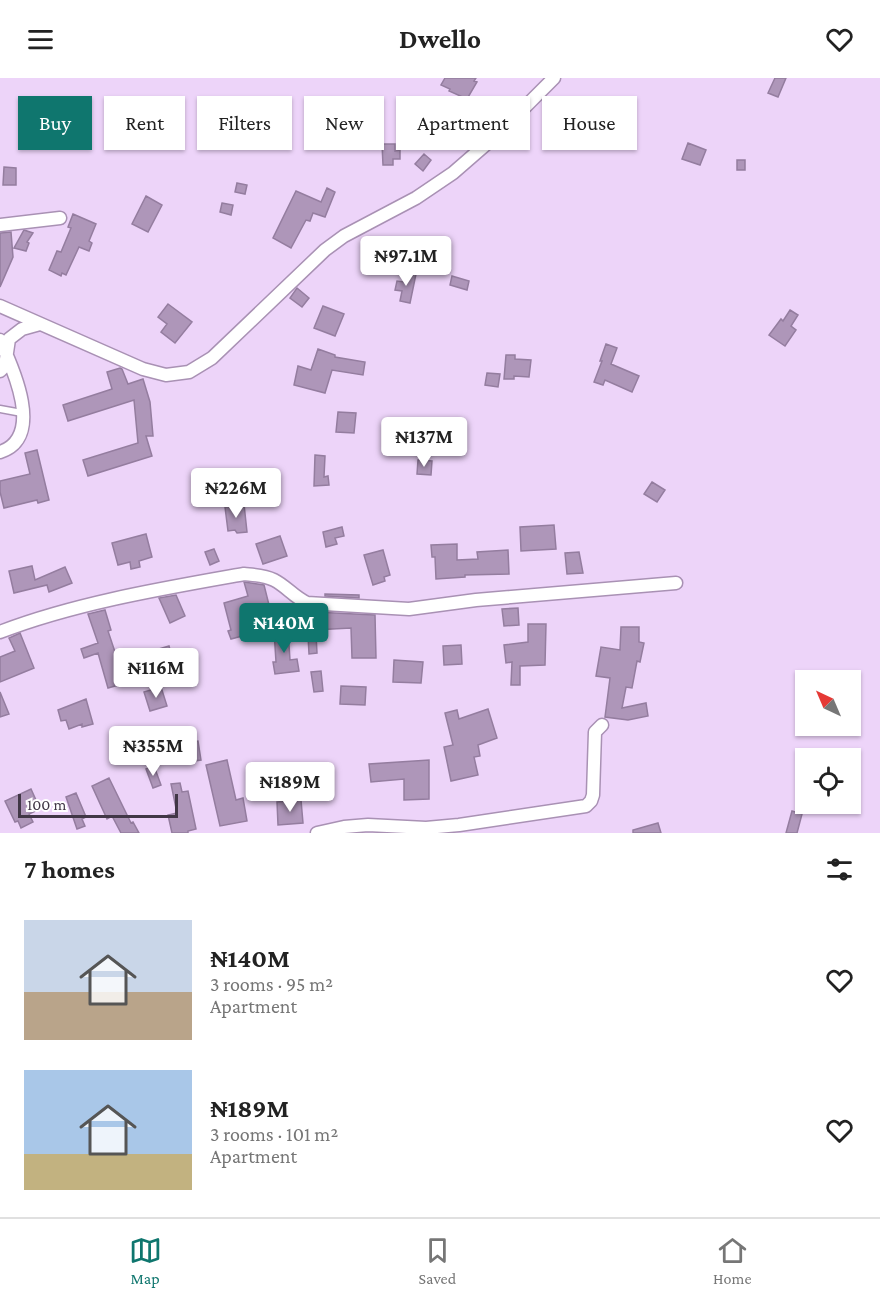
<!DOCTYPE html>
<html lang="en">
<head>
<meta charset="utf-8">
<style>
	:root { --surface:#fff; --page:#f2f2f2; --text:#222; --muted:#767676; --line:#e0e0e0; --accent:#0f766e }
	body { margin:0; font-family:"Crimson Pro",serif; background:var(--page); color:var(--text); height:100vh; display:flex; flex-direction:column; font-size:22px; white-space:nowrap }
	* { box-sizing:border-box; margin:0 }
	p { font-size:20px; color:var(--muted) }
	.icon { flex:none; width:33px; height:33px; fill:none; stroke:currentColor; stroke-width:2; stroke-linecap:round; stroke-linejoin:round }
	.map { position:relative; height:755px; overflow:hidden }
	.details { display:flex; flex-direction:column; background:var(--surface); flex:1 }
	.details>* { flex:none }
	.top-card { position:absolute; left:18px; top:18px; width:844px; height:54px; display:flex; gap:12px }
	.needle { width:39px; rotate:316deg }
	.buttons { position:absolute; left:795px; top:592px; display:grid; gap:12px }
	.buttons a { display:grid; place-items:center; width:66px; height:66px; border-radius:0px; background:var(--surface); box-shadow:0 2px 4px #0004; font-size:30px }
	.scale { position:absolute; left:18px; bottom:15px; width:160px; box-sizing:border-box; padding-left:6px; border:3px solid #413746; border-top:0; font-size:16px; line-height:21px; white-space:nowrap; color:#413746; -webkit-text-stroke:4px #fff; paint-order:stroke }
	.price { position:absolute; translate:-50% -51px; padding:0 14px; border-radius:6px; background:#fff; color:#222; font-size:20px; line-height:39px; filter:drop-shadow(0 2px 3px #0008) }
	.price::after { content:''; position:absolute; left:50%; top:36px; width:18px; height:14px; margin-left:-9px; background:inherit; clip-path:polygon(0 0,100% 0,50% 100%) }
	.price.current { background:var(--accent); color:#fff }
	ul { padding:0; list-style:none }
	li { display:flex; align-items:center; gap:18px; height:150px; padding:0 24px }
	li span { display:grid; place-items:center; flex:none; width:168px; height:120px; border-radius:0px; color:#555 }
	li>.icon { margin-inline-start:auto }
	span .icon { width:72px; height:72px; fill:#fffc; stroke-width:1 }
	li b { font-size:26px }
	h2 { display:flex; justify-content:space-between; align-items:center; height:72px; padding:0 24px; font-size:26px }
	.chip { padding:0 21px; border-radius:0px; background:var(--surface); box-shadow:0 2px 4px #0004; font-size:21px; line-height:54px }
	.chip.current { background:var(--accent); color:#fff }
	header { display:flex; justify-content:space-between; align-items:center; height:78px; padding:0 24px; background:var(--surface); font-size:27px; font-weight:700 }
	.tabs { display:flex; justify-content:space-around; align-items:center; height:84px; border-top:2px solid var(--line); background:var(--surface); font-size:16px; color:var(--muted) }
	.tabs a { display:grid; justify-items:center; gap:3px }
	.tabs .current { color:var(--accent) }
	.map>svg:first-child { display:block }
	.building { fill:#ae96b9; stroke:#947d9f; stroke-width:1.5 }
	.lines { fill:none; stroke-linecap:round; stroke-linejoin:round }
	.service-casing { stroke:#a991b4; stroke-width:9 }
	.minor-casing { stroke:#a991b4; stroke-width:15 }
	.service { stroke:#fff; stroke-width:6 }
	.minor { stroke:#fff; stroke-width:12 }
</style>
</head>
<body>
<header><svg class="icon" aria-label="menu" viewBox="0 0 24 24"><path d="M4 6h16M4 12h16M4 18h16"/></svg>Dwello<svg class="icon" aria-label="heart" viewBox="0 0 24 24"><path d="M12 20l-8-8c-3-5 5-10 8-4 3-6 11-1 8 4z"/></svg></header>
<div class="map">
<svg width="880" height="755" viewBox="0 0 880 755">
	<rect width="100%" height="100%" fill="#edd4f9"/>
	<path class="building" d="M 445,0 L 476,0 L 474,3 L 477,4 L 467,21 L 449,13 L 450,11 L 441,7 Z
		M 775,0 L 786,0 L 778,19 L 768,15 Z
		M 688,65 L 706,72 L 700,87 L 682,81 Z
		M 382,66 L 395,66 L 395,73 L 400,72 L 400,81 L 393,81 L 393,87 L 383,87 Z
		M 424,76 L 431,82 L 423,93 L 415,86 Z
		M 737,82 L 745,82 L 745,92 L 737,92 Z
		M 4,89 L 16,90 L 16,107 L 3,107 Z
		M 237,105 L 247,107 L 245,116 L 235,114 Z
		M 327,110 L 335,114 L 325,139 L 313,135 L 310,143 L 306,142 L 291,170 L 273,160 L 296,113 L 321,124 Z
		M 146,118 L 162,127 L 148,154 L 132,146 Z
		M 222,125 L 233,127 L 231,137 L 220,134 Z
		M 73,136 L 96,146 L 89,163 L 92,165 L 89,173 L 79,169 L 66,197 L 62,195 L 61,198 L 49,192 L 57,173 L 61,174 L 71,150 L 68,149 Z
		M 24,152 L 33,155 L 27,164 L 29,165 L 26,173 L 14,170 Z
		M 11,154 L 13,179 L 0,209 L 0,155 Z
		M 406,194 L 416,196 L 410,225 L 400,223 L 402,213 L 395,212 L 397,203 L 404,204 Z
		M 452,198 L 469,203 L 467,212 L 450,207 Z
		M 297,210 L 309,220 L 302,229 L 290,220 Z
		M 168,226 L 192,244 L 175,265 L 161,254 L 167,246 L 158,239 Z
		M 323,228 L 344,236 L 335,258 L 314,250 Z
		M 790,232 L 798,237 L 791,248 L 796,252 L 785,268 L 769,257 L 781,241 L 783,243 Z
		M 606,266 L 617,270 L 611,286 L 639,298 L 632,314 L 605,302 L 603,307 L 594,304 L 602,283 L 600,283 Z
		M 318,271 L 335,277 L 335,279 L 365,284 L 363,297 L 332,292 L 325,315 L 294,307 L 298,288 L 311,292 Z
		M 506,277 L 515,277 L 515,281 L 531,282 L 529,299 L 514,298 L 514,301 L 504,301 Z
		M 120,290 L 122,291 L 128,306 L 143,301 L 150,324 L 153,358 L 146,358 L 152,378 L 88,398 L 83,382 L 138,365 L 134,322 L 68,343 L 63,327 L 112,311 L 107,294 Z
		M 487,295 L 500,296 L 498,309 L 485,307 Z
		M 338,334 L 356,335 L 354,355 L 336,354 Z
		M 37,372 L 49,422 L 38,425 L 37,422 L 4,430 L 0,414 L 0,403 L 30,396 L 25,375 Z
		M 315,377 L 325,378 L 324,399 L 328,398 L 329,407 L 314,408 Z
		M 418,382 L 432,383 L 431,397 L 417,396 Z
		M 652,404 L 665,412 L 657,424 L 644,416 Z
		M 244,426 L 247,454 L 237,455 L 235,452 L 228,453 L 225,429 Z
		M 554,447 L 556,471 L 521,473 L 520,449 Z
		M 342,449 L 344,458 L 335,460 L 337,466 L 326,469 L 323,454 Z
		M 146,456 L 152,479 L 139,483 L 140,489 L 131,491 L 130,484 L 118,487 L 112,465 Z
		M 280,458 L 287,478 L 263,486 L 256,466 Z
		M 457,466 L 457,482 L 478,481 L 477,474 L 508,472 L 509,496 L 465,497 L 465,499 L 436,501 L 435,479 L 432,479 L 431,467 Z
		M 214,471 L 219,483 L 210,487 L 205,474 Z
		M 383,472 L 390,497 L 384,499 L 385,503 L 373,507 L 364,477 Z
		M 579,474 L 583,495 L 567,496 L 565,475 Z
		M 32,488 L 35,502 L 65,489 L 72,505 L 49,514 L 47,507 L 14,515 L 9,493 Z
		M 244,504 L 264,507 L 274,547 L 245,553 L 246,557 L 231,561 L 228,553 L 231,552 L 224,525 L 248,518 Z
		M 325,516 L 359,517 L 359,520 L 325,518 Z
		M 176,517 L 185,538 L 170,545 L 159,520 Z
		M 518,530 L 519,547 L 504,548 L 502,531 Z
		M 105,532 L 111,552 L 108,553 L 117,580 L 121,579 L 129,604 L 108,610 L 98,575 L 84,580 L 81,571 L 98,565 L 88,536 Z
		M 314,534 L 375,537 L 376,580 L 352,580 L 351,550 L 314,552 Z
		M 528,546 L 546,546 L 545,587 L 520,588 L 520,607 L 511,607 L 512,584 L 506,585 L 504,567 L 528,564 Z
		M 621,549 L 639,549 L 639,564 L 644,565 L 640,584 L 637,583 L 632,610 L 626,609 L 622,630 L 646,625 L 648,638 L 628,642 L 605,639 L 610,600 L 596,598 L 601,569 L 620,572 Z
		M 288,552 L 290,582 L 297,581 L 299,593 L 275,596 L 273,584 L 276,584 L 274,553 Z
		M 20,555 L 34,590 L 0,604 L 0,579 L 15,573 L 9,560 Z
		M 316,556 L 317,575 L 309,576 L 308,557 Z
		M 461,567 L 462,586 L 444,587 L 443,568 Z
		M 169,568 L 176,594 L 159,599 L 152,573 Z
		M 394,582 L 423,584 L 421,605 L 393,604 Z
		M 321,593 L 323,613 L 314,614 L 311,594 Z
		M 341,608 L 366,609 L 365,627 L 340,626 Z
		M 161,609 L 167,628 L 150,633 L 144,614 Z
		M 0,614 L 9,636 L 0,639 Z
		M 86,621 L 93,646 L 82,649 L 82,646 L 69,651 L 66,642 L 61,643 L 58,632 Z
		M 488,631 L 497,660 L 478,667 L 480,678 L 474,679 L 478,697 L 451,703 L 444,669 L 453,667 L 445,635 L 457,632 L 459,641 Z
		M 198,663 L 201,682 L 173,686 L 171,667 Z
		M 227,682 L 236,722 L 243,720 L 247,743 L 220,748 L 206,687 Z
		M 429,682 L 429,721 L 404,722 L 404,701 L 371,704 L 369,686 Z
		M 154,688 L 161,707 L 153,710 L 146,691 Z
		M 109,700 L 131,745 L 133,744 L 139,755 L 121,755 L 112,738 L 107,741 L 92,708 Z
		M 180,705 L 182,714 L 188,713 L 196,751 L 188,753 L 188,755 L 172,755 L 168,737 L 177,735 L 171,706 Z
		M 31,711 L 40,731 L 29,736 L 33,744 L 21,750 L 18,743 L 15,744 L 5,723 Z
		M 76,715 L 86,739 L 82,741 L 85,748 L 77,751 L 66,719 Z
		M 301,722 L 303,745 L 278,747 L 277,724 Z
		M 792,733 L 802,736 L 797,755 L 786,755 Z
		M 658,745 L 661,755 L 633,755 L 633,752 Z"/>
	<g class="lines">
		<defs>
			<path id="service" d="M 0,331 L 22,335"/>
			<path id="minor" d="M 0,147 L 60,140
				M 0,228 L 143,291 L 166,297 L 189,294 L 212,280 L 325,172 L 344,158 L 416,120 L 453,95 L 499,55 L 554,0
				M 0,262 C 13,290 45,360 0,374
				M 0,293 L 5,288 L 9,261 L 22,251 L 40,246
				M 0,554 C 75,525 165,510 244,496 C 254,497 264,497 274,502 C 286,508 294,519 307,525 L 409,531 L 476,522 L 676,505
				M 317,755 L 344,749 L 368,747 L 426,750 L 459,747 L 586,728 L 591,723 L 593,717 L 595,654 L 602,647"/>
		</defs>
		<use href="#service" class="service-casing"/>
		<use href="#minor" class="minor-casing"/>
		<use href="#service" class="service"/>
		<use href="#minor" class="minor"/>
	</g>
</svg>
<div class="buttons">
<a><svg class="needle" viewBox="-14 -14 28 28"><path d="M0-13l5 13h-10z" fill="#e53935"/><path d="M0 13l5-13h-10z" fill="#767676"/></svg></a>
<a><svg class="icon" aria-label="locate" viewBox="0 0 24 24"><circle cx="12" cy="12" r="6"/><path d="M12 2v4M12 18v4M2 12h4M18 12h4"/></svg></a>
</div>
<div class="scale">100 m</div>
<b class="price" style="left:406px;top:209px">₦97.1M</b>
<b class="price" style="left:424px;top:390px">₦137M</b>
<b class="price" style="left:236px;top:441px">₦226M</b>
<b class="price current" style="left:284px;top:576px">₦140M</b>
<b class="price" style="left:156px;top:621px">₦116M</b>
<b class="price" style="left:153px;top:699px">₦355M</b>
<b class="price" style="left:290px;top:735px">₦189M</b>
<div class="top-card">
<a class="chip current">Buy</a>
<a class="chip">Rent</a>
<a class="chip">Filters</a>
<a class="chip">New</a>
<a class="chip">Apartment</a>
<a class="chip">House</a>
</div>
</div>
<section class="details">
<h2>7 homes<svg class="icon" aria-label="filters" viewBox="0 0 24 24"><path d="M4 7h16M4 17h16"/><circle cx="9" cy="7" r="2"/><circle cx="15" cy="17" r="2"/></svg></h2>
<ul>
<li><span style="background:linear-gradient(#c9d6e8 60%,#b9a48a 0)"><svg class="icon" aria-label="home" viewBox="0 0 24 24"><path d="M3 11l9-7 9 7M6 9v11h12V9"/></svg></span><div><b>₦140M</b><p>3 rooms · 95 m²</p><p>Apartment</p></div><svg class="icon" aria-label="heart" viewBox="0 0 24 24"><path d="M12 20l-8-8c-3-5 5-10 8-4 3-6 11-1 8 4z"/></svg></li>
<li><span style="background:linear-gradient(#a9c7e8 70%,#c2b280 0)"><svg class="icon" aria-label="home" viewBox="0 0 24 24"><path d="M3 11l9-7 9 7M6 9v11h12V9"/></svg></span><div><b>₦189M</b><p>3 rooms · 101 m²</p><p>Apartment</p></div><svg class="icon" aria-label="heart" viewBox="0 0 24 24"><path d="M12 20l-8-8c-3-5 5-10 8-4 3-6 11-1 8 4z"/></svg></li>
</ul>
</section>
<nav class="tabs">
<a class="current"><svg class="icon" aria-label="map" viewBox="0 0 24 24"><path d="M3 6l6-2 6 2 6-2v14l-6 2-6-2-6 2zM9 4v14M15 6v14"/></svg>Map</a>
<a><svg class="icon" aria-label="saved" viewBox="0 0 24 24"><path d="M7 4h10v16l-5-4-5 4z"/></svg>Saved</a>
<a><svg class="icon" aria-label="home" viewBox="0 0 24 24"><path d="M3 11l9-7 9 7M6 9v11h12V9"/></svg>Home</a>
</nav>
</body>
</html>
